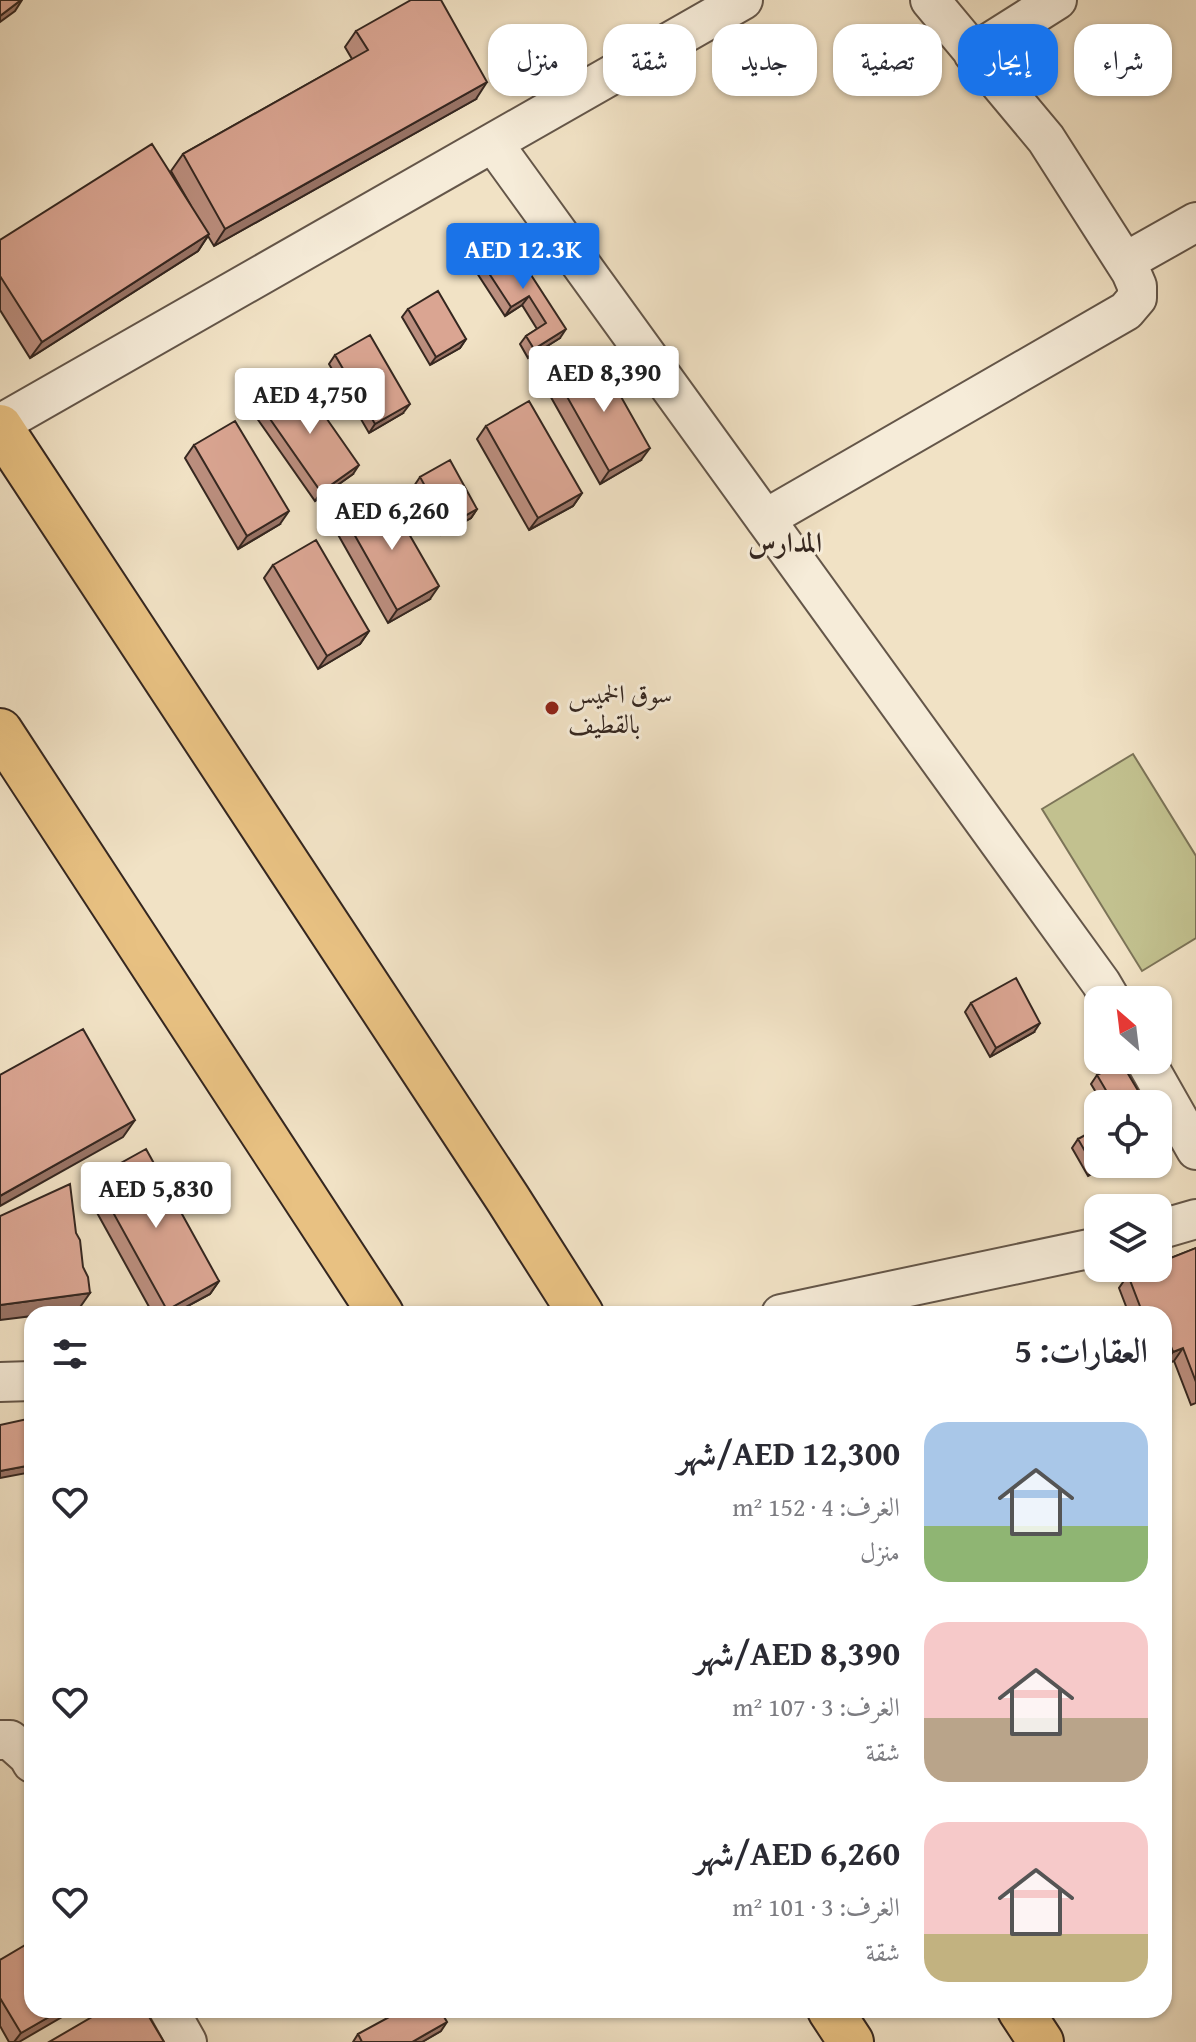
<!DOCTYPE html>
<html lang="ar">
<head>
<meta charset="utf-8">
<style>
	:root { --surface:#fff; --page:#f7f7f7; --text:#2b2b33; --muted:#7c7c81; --accent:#1a73e8 }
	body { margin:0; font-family:"Gentium Book Plus",Amiri,serif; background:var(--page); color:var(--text); direction:rtl; height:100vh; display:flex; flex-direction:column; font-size:30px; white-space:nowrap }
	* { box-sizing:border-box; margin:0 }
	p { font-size:26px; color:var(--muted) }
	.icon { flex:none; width:44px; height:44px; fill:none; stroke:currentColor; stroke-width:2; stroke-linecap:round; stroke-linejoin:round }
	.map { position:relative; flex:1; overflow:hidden; direction:ltr }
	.sheet { position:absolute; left:24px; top:1306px; width:1148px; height:712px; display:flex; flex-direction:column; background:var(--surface); border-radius:24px; box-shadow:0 2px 6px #0004; direction:rtl }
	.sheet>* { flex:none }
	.guide { position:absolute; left:24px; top:24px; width:1148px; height:72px; direction:rtl; display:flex; gap:16px }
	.needle { width:52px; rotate:332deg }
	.buttons { position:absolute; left:1084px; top:986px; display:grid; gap:16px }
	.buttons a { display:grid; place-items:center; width:88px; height:88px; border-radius:16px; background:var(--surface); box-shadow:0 2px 6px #0004; font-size:40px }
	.price { position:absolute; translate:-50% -68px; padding:0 18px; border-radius:8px; background:#fff; color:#222; font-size:26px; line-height:52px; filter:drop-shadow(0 2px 4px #0008) }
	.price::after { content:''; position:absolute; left:50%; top:48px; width:24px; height:18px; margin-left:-12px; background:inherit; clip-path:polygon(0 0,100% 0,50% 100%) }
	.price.active { background:var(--accent); color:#fff }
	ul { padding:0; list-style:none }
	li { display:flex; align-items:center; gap:24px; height:200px; padding:0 24px }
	li span { display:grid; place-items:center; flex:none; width:224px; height:160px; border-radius:24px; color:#555 }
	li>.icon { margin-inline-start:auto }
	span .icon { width:96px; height:96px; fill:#fffc; stroke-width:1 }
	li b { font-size:34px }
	h2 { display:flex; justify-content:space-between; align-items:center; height:96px; padding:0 24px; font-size:34px }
	.tag { padding:0 28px; border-radius:24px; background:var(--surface); box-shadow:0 2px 6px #0004; font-size:28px; line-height:72px }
	.tag.active { background:var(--accent); color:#fff }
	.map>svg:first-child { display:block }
	.green { fill:#c2c18f; stroke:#7c7458; stroke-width:2 }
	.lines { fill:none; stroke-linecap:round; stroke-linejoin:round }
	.minor-casing { stroke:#645649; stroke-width:42 }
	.major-casing { stroke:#352720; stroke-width:48 }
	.minor { stroke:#f6ecd9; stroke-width:38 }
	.major { stroke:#e8c182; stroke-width:44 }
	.wall { fill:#bb8e7e; stroke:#352720; stroke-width:2 }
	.shaded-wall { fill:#997466; stroke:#352720; stroke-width:2 }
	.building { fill:#daa592; stroke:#352720; stroke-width:2 }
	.poi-dot { fill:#8f2418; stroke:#f6ecd9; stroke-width:3 }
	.labels { text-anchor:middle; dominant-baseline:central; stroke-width:6; stroke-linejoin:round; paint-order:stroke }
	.poi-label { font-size:26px; fill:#352720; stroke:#f6ecd9; text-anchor:start }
	.neighbourhood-label { font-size:28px; font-weight:bold; fill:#352720; stroke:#f6ecd9 }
</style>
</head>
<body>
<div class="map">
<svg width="1196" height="2042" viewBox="0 0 1196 2042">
	<rect width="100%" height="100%" fill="#f1e2c5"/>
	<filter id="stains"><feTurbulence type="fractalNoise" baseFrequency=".0025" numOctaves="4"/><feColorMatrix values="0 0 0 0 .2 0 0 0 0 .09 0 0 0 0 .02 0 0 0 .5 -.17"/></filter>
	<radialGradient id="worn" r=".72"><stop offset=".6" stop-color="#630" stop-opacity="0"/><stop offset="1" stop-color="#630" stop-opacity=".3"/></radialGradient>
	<path class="green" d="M 1133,754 L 1196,856 L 1196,938 L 1142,971 L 1042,809 Z"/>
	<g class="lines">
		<defs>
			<path id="minor" d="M 973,53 L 1057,0
				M 493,143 L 1101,983 L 1111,1000
				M 1125,262 L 1196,222
				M 0,424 L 743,0
				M 765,519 L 1126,311 L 1137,298 L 1137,286 L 1131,272 L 1046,139 L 930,0
				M 1145,1060 L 1196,1150
				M 1158,1230 L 1196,1219
				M 781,1314 L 1098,1247
				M 0,1382 L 32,1381
				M 0,1740 L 10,1740 L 28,1756 L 32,1763
				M 169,2010 L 187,2042"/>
			<path id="major" d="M 0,427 L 508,1199 L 581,1314
				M 0,731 L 381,1314
				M 830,2010 L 851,2042
				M 1020,2010 L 1041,2042"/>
		</defs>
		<use href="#minor" class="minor-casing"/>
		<use href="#major" class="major-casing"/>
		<use href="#minor" class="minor"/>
		<use href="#major" class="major"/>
	</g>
	<path class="wall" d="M 356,31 L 476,99 L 214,246 L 208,236 L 198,251 L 30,358 L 0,310 L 0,240 L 190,204 L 171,171 L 183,154 L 352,59 L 345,47 Z
		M 511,244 L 560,338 L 528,358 L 520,344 L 526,336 L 537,329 L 522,305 L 505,316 L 475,270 L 481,261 Z
		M 408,309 L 466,339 L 460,348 L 430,365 L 402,317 Z
		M 335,355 L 403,413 L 369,433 L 329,364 Z
		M 557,379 L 641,460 L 600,484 L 548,392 Z
		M 261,406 L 353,474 L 315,501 L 254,414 Z
		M 486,426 L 582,493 L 573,506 L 529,530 L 477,439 Z
		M 194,445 L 280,524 L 238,549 L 185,458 Z
		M 420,477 L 477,509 L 471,518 L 441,535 L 414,486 Z
		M 345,518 L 430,599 L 388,623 L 336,531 Z
		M 273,565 L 369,631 L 360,644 L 318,669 L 264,578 Z
		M 971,1003 L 1034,1032 L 990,1057 L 965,1012 Z
		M 1097,1075 L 1146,1104 L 1103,1104 L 1091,1084 Z
		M 1078,1139 L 1098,1164 L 1109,1164 L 1088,1176 L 1072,1148 Z
		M 94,1178 L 219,1281 L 210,1294 L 173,1314 L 153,1314 L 85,1191 Z
		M 1196,1248 L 1196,1403 L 1191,1405 L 1174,1361 L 1164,1364 L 1164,1314 L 1129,1314 L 1119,1288 L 1128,1275 Z
		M 0,1960 L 32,2010 L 19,2042 L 9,2042 L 0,2026 Z
		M 441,2031 L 422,2042 L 353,2042 L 358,2034 Z"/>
	<path class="shaded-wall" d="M 21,0 L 22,0 L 15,11 L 0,22 L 0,16 Z
		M 487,82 L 476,99 L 214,246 L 225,229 Z
		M 209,234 L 198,251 L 30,358 L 42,342 Z
		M 529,296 L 522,305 L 505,316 L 511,307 Z
		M 566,329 L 560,338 L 528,358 L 534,349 Z
		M 466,339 L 460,348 L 430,365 L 436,357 Z
		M 410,404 L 403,413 L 369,433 L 375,424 Z
		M 650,448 L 641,460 L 600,484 L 609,471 Z
		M 359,465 L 353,474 L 315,501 L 321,492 Z
		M 582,493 L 573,506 L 529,530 L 538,518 Z
		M 477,509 L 471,518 L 441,535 L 447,526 Z
		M 289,511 L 280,524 L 238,549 L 247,536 Z
		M 439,586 L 430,599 L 388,623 L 397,610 Z
		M 369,631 L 360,644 L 318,669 L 327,656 Z
		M 1040,1023 L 1034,1032 L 990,1057 L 996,1048 Z
		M 135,1120 L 123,1137 L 0,1206 L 0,1196 Z
		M 1100,1164 L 1109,1164 L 1088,1176 L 1094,1167 Z
		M 219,1281 L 210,1294 L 173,1314 L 164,1314 L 167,1310 Z
		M 90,1293 L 78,1310 L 47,1314 L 32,1314 L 32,1316 L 0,1320 L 0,1305 Z
		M 1183,1348 L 1174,1361 L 1164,1364 L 1173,1352 Z
		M 32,1465 L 32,1472 L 0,1478 L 0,1471 Z
		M 61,2010 L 74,2010 L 19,2042 L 14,2042 L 21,2033 Z
		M 447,2022 L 441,2031 L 422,2042 L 412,2042 Z"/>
	<path class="building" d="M 0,0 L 21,0 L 0,16 Z
		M 411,0 L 441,0 L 487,82 L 225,229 L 183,154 L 368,50 L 356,31 Z
		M 152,144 L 209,234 L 42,342 L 0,276 L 0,240 Z
		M 511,244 L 566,329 L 534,349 L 526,336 L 546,323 L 529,296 L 511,307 L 481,261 Z
		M 438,291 L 466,339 L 436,357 L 408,309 Z
		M 370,335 L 410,404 L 375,424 L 335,355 Z
		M 598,356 L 650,448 L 609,471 L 557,379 Z
		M 299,379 L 359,465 L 321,492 L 261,406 Z
		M 529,401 L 582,493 L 538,518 L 486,426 Z
		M 235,421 L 289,511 L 247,536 L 194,445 Z
		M 450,460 L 477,509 L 447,526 L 420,477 Z
		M 386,494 L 439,586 L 397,610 L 345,518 Z
		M 316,540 L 369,631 L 327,656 L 273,565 Z
		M 1016,978 L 1040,1023 L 996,1048 L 971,1003 Z
		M 83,1029 L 135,1120 L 0,1196 L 0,1075 Z
		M 1121,1062 L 1146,1104 L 1114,1104 L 1097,1075 Z
		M 1098,1128 L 1098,1164 L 1100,1164 L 1094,1167 L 1078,1139 Z
		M 146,1149 L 219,1281 L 167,1310 L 94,1178 Z
		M 70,1184 L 76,1233 L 80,1240 L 83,1267 L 88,1277 L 90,1293 L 0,1305 L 0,1216 Z
		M 1196,1248 L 1196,1382 L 1183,1348 L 1173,1352 L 1164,1327 L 1164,1314 L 1143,1314 L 1128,1275 L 1145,1268 L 1158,1268 L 1158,1263 Z
		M 32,1418 L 32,1465 L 0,1471 L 0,1425 Z
		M 32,1941 L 32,2010 L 61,2010 L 21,2033 L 0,1998 L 0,1960 Z
		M 104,2010 L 145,2010 L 164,2042 L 49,2042 Z
		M 402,2010 L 440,2010 L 447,2022 L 412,2042 L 362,2042 L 358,2034 Z"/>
	<circle class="poi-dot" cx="552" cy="708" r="8"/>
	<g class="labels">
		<g class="poi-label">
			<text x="568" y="693">سوق الخميس<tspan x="568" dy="30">بالقطيف</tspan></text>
		</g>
		<g class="neighbourhood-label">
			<text x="785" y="541">المدارس</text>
		</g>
	</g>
	<rect width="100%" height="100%" filter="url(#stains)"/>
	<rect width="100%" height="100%" fill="url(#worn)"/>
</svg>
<div class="buttons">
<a><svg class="needle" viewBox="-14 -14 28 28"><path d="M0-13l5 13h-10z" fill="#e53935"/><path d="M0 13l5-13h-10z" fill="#7c7c81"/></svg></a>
<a><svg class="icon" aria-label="locate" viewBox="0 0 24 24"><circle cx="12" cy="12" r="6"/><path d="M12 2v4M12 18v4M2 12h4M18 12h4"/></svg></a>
<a><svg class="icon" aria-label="layers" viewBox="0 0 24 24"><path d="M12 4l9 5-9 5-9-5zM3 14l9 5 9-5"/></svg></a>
</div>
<b class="price active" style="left:523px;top:291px">AED 12.3K</b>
<b class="price" style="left:604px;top:414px">AED 8,390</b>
<b class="price" style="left:310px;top:436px">AED 4,750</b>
<b class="price" style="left:392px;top:552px">AED 6,260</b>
<b class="price" style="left:156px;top:1230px">AED 5,830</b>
<div class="guide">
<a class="tag">شراء</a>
<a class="tag active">إيجار</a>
<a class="tag">تصفية</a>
<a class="tag">جديد</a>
<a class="tag">شقة</a>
<a class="tag">منزل</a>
</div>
<section class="sheet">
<h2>العقارات: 5<svg class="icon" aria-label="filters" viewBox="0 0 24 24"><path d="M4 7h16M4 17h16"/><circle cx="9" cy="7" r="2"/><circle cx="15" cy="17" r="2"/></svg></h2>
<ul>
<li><span style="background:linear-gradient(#a9c7e8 65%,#8fb573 0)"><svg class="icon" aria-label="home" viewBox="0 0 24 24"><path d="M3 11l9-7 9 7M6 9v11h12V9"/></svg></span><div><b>AED 12,300/شهر</b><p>الغرف: 4 · 152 m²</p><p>منزل</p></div><svg class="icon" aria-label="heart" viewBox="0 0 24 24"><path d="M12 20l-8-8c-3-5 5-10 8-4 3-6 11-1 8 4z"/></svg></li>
<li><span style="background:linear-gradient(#f6c9c9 60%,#b9a48a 0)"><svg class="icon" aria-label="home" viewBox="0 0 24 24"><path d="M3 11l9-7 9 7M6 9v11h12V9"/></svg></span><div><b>AED 8,390/شهر</b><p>الغرف: 3 · 107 m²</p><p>شقة</p></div><svg class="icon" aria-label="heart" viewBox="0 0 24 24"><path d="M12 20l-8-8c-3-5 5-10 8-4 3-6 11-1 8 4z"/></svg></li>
<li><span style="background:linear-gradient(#f6c9c9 70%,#c2b280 0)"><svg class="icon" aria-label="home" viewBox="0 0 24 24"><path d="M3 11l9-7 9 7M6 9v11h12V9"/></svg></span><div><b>AED 6,260/شهر</b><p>الغرف: 3 · 101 m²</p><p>شقة</p></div><svg class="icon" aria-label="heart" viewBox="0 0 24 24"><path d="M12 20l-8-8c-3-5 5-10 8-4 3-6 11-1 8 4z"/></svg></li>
</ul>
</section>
</div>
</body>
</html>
